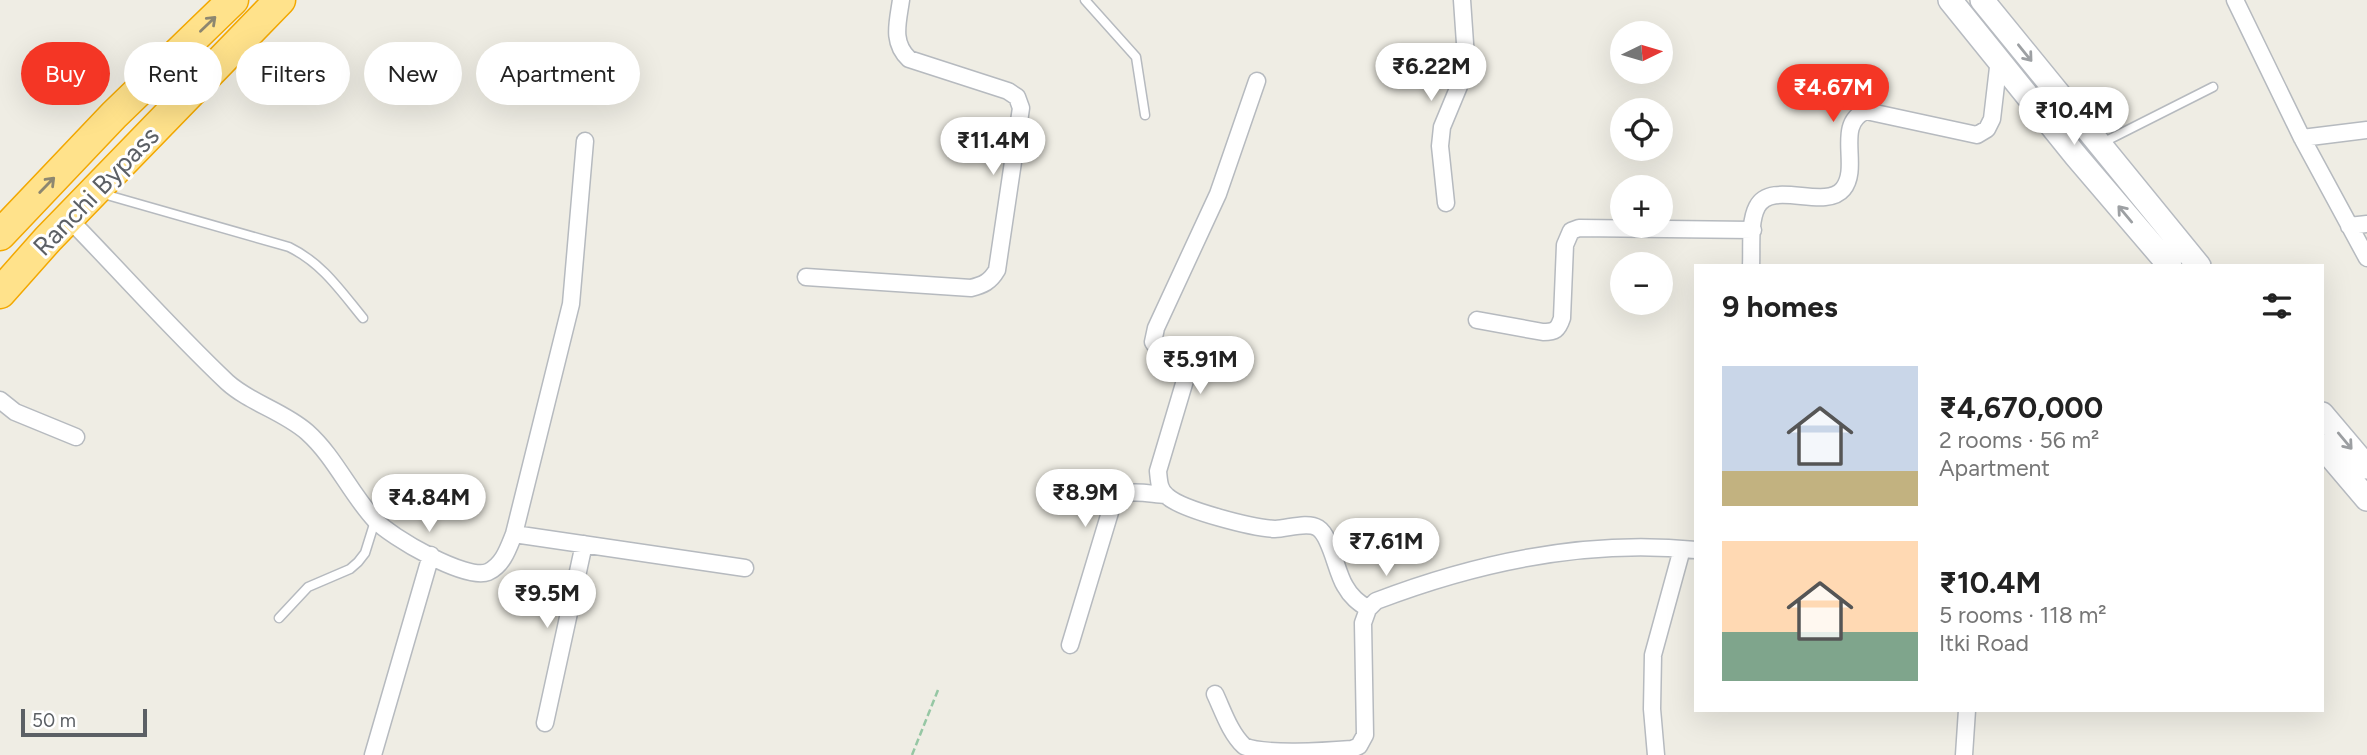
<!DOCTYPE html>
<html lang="en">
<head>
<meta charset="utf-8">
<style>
	:root { --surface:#fff; --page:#f2f2f2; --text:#222; --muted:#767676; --accent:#f43625 }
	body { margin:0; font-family:Figtree,sans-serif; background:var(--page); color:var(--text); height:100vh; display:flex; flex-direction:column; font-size:26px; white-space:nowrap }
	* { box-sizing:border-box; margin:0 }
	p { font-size:23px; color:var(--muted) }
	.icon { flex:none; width:38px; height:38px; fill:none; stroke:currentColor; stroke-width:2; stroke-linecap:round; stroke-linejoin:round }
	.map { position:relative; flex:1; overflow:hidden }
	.drawer { position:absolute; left:1694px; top:264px; width:630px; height:448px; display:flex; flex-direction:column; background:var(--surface); border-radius:0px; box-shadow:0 7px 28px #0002 }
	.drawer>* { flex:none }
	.top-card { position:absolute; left:21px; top:42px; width:665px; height:63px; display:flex; gap:14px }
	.needle { width:46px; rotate:85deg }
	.tools { position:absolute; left:1610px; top:21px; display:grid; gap:14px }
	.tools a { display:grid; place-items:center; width:63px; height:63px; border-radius:50%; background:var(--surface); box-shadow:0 7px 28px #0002; font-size:35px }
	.scale { position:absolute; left:21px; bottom:18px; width:126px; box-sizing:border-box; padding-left:7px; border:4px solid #5c6065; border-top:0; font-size:19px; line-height:24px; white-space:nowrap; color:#5c6065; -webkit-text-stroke:5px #fff; paint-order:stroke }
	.price { position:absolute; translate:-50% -60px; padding:0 16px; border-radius:24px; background:#fff; color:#222; font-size:23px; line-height:46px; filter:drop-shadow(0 2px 4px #0008) }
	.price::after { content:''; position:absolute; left:50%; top:42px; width:21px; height:16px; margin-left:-10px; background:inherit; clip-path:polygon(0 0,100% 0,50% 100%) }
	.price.current { background:var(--accent); color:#fff }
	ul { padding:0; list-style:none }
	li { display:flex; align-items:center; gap:21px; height:175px; padding:0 28px }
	li span { display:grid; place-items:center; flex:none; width:196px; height:140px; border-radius:0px; color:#555 }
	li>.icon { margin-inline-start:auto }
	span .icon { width:84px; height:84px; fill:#fffc; stroke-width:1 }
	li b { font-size:30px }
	h2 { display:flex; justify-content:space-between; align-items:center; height:84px; padding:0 28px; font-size:30px }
	.chip { padding:0 24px; border-radius:32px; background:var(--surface); box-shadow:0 7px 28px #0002; font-size:24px; line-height:63px }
	.chip.current { background:var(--accent); color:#fff }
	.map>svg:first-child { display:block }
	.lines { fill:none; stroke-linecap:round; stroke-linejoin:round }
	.lane-casing { stroke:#b6babf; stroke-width:11 }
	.street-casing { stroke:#b6babf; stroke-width:19 }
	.secondary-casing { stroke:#b7bbc1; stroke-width:26 }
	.highway-casing { stroke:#f3a800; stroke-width:33 }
	.path { stroke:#96c7a4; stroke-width:2.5; stroke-dasharray:7 3.5; stroke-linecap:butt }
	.lane { stroke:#fff; stroke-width:8 }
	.street { stroke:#fff; stroke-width:16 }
	.secondary { stroke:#fff; stroke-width:23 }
	.highway { stroke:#ffe28b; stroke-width:30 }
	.oneway { stroke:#8d8770 }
	.oneway2 { stroke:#9da0a3 }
	.labels { text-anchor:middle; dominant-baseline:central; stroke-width:6; stroke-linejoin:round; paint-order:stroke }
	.street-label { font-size:26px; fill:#5c6065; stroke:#fff }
</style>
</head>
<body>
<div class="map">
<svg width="2367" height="755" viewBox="0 0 2367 755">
	<rect width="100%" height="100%" fill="#efede4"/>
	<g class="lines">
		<defs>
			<path id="lane" d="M 1085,0 L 1136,57 L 1145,115
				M 2102,143 L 2213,87
				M 100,193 L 289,247 C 322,263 340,290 363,318
				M 279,618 L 308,587 L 350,569 L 358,562 L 365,553 L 375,521"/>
			<path id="street" d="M 2235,0 L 2302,138 L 2367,258
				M 1257,81 L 1218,194 L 1156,328 L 1153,342 L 1159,351 L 1184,366 L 1186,377 L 1158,471 C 1159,481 1159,490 1167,496 C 1182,510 1253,528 1275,529 C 1287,529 1307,521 1318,528 C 1331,536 1336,572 1345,586 C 1351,597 1358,602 1368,609
				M 2302,138 L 2367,130
				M 1446,203 L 1440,146 L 1442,127 L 1464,74 L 1466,58 L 1462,0
				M 68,218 C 121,272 172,330 227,382 C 250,403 283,411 307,432 C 335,457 350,493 375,520 C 391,537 466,581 488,572 C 503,565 508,549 514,534 L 571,304 L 585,141
				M 2349,226 L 2367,224
				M 1751,266 C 1752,249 1749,222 1757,207 C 1771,179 1825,211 1843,189 C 1861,167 1834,124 1866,111 L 1977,135 L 1987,129 L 1992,119 L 1999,59
				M 806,277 L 971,288 C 983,285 990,282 997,270 L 1021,108 L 1017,97 L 1008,91 L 909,59 C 891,42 898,22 901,0
				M 1477,320 L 1543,332 C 1555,332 1558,330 1562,318 L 1565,245 L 1571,231 L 1579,228 L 1753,230
				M 0,400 L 15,412 L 76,437
				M 514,534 L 745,568
				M 1070,645 L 1114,499 C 1128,488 1148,494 1165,495
				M 1215,694 C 1223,711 1230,733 1244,746 C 1262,755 1327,751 1352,749 L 1359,746 L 1365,735 L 1363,623 L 1368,609 L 1376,601 C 1478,562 1587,539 1696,550
				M 545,723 L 584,544
				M 373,755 L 431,555
				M 1656,755 L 1652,709 L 1653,655 L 1682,549
				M 1964,755 L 1967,710"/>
			<path id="secondary" d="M 1950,0 L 2076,156 L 2170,266
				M 1982,0 L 2199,266
				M 2322,414 L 2367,467
				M 2322,446 L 2367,499"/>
			<path id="highway" d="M 0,235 L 114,115 L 233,0
				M 0,293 L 48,239 L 280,0"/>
		</defs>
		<use href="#lane" class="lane-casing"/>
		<use href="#street" class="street-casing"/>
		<use href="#secondary" class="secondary-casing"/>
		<use href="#highway" class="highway-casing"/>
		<path class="path" d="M 912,755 L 938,690"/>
		<use href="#lane" class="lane"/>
		<use href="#street" class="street"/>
		<use href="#secondary" class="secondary"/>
		<use href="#highway" class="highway"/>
	</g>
	<defs><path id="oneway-shaft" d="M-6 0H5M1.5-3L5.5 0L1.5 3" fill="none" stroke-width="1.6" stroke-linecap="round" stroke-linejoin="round" transform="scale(1.75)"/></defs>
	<g class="oneway">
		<use href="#oneway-shaft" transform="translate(208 24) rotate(-44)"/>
		<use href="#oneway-shaft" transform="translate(47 185) rotate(-46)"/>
	</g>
	<g class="oneway2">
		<use href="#oneway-shaft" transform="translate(2025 53) rotate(51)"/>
		<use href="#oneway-shaft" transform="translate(2125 214) rotate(-130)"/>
		<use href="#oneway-shaft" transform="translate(2345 441) rotate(50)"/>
	</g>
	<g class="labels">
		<g class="street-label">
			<text transform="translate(96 191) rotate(-46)">Ranchi Bypass</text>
		</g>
	</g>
</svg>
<div class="tools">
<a><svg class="needle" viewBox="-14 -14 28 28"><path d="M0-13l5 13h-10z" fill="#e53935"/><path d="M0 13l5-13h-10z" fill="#767676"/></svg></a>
<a><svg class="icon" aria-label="locate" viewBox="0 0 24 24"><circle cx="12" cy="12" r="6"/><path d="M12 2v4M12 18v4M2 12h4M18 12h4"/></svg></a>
<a>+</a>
<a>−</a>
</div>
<div class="scale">50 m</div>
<b class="price" style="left:1431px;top:103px">₹6.22M</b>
<b class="price current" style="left:1833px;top:124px">₹4.67M</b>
<b class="price" style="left:2074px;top:147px">₹10.4M</b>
<b class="price" style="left:993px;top:177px">₹11.4M</b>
<b class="price" style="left:1200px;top:396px">₹5.91M</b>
<b class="price" style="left:1085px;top:529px">₹8.9M</b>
<b class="price" style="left:429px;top:534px">₹4.84M</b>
<b class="price" style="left:1386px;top:578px">₹7.61M</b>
<b class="price" style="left:547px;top:630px">₹9.5M</b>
<div class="top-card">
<a class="chip current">Buy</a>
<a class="chip">Rent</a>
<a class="chip">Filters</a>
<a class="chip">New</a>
<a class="chip">Apartment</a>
</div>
<section class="drawer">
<h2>9 homes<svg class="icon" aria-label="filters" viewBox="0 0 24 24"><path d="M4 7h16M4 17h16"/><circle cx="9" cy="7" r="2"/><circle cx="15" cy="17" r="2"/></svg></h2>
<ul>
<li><span style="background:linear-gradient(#c9d6e8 75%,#c2b280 0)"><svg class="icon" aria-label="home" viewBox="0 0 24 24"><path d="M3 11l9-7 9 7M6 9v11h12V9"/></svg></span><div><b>₹4,670,000</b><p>2 rooms · 56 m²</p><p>Apartment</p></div></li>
<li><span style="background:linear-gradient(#ffd9b3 65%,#7fa58c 0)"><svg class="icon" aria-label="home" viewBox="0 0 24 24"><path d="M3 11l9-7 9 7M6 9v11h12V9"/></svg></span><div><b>₹10.4M</b><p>5 rooms · 118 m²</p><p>Itki Road</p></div></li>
</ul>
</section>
</div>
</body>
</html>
